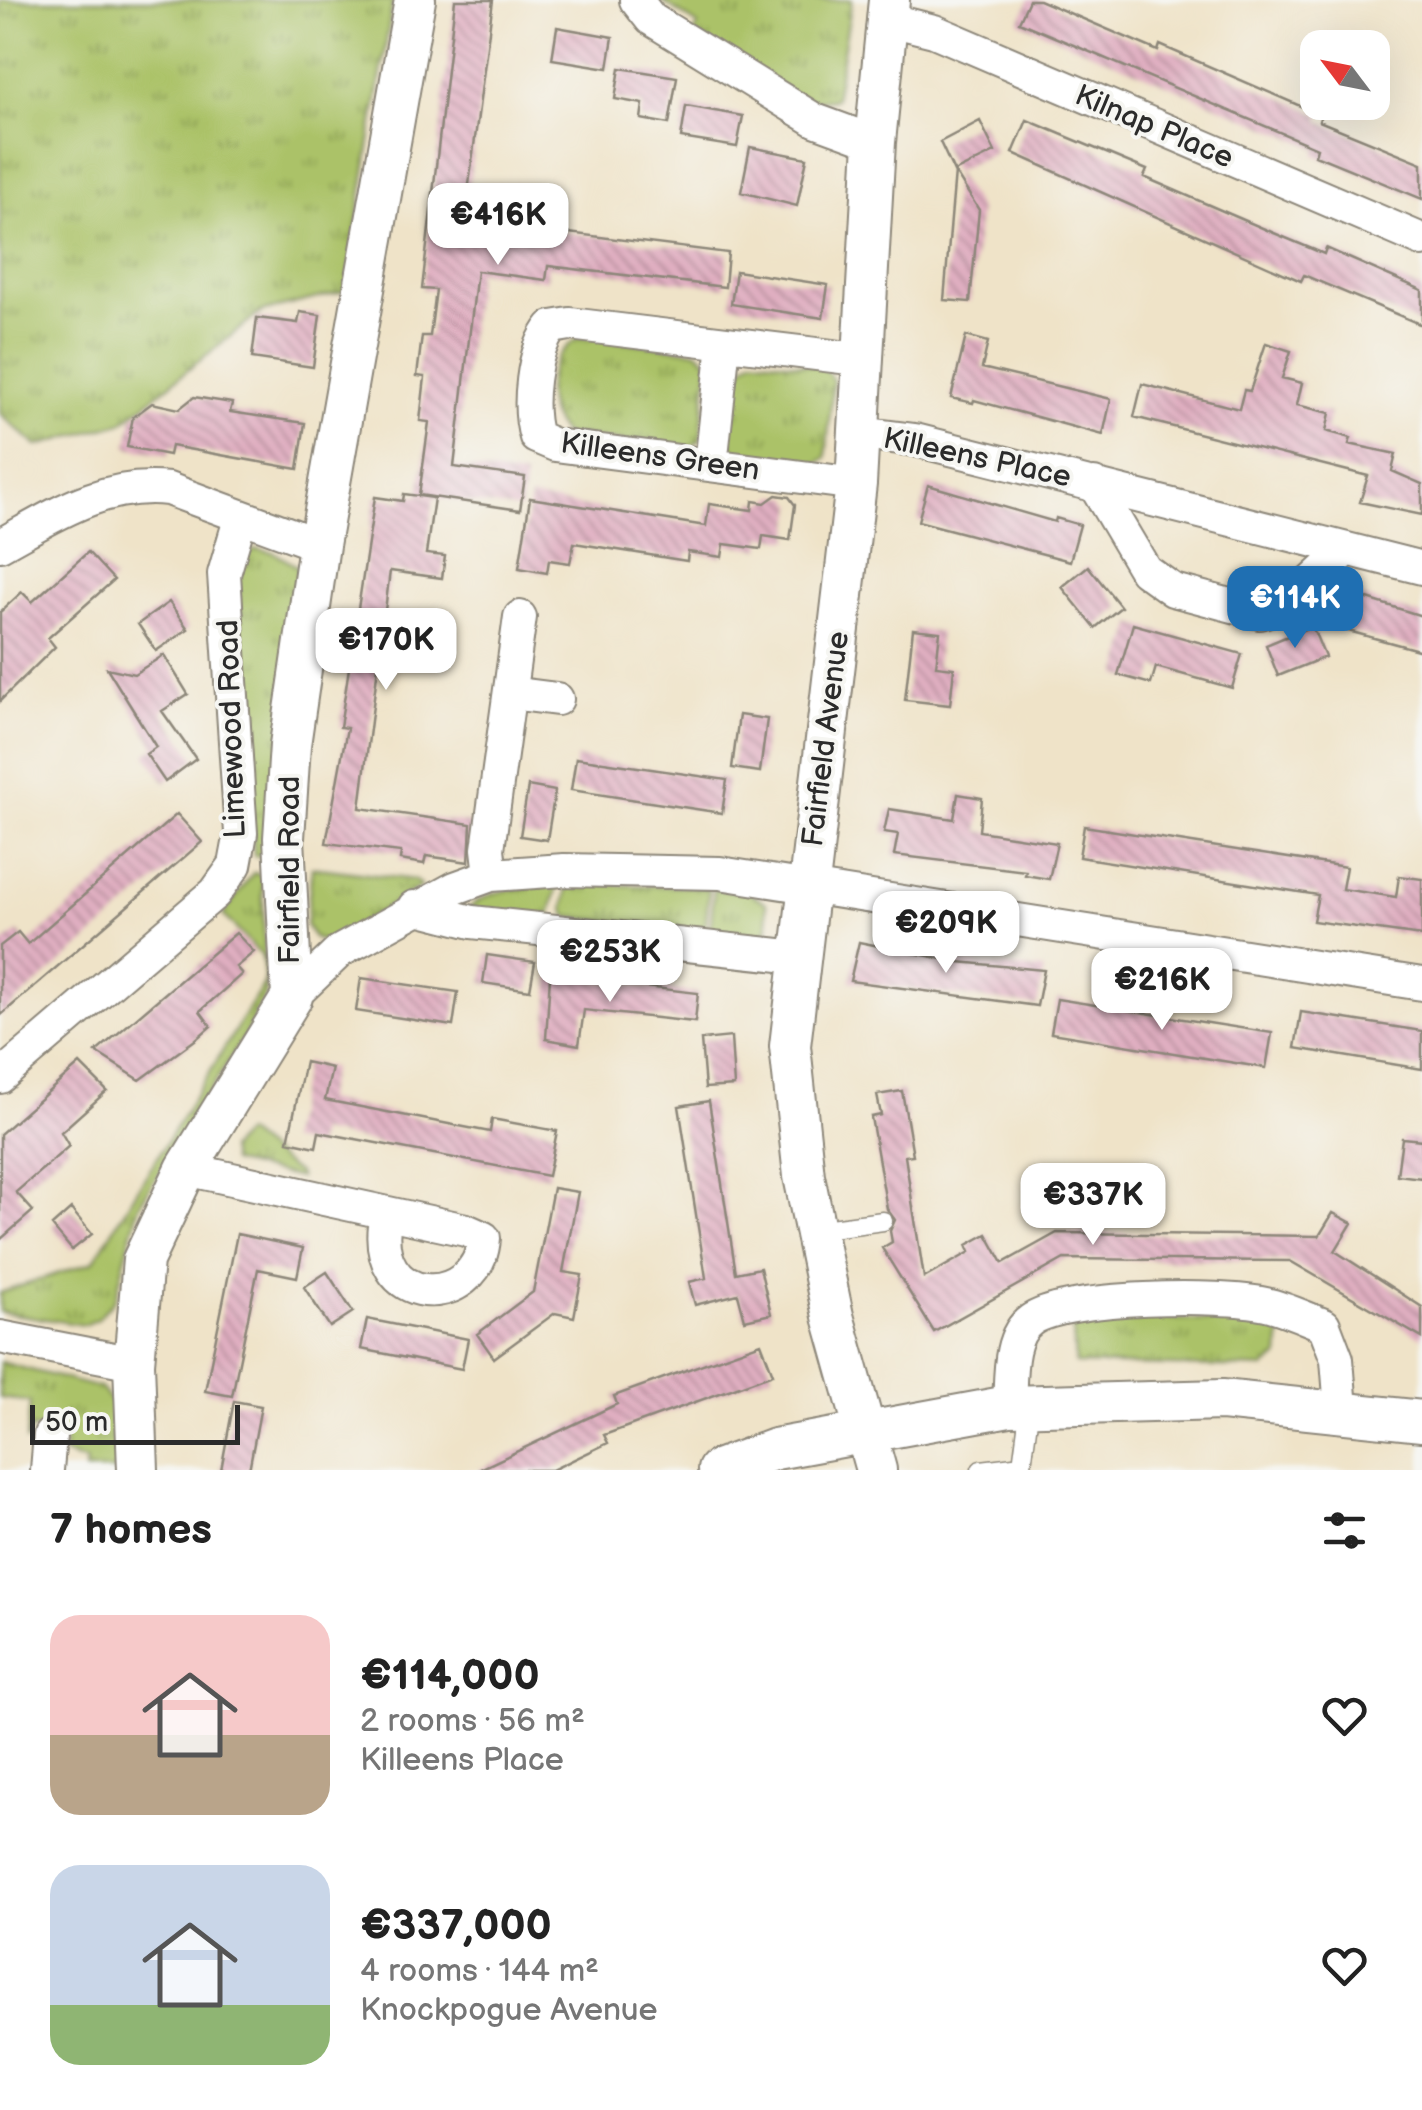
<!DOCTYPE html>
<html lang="en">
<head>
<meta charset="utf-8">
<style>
	:root { --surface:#fff; --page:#f6f6f6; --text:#222; --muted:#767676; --accent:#1f6fb2 }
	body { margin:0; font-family:"Balsamiq Sans",sans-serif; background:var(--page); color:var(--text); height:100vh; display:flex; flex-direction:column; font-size:38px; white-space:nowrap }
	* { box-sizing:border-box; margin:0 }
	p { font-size:32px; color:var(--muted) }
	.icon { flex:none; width:55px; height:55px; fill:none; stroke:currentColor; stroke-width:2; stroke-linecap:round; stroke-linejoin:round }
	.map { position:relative; height:1470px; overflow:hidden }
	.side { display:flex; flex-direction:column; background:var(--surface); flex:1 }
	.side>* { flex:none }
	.needle { width:65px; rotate:302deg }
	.buttons { position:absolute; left:1300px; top:30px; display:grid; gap:20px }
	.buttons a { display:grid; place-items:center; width:90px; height:90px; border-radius:20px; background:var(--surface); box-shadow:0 10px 40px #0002; font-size:50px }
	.scale { position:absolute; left:30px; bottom:25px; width:210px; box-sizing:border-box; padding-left:10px; border:5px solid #2b2b2b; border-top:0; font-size:28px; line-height:35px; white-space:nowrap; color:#2b2b2b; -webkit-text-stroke:8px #f6f6f2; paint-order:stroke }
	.price { position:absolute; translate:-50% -85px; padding:0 22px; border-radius:20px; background:#fff; color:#222; font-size:32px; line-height:65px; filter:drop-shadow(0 2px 5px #0008) }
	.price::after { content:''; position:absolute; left:50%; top:60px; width:30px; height:22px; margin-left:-15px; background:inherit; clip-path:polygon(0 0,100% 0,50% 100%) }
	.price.current { background:var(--accent); color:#fff }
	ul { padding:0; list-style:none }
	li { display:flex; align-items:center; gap:30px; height:250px; padding:0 50px }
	li span { display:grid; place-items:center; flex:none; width:280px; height:200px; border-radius:30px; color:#555 }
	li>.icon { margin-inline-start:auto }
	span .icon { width:120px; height:120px; fill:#fffc; stroke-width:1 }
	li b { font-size:42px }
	h2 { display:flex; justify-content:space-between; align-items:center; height:120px; padding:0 50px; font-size:42px }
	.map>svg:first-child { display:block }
	.grass { fill:url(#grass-tufts); stroke:#6b7649; stroke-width:2.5 }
	.building { fill:url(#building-back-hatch) }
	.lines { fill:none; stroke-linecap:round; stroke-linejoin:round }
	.service-casing { stroke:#8d877a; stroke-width:21 }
	.minor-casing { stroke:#8d877a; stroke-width:36 }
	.tertiary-casing { stroke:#8d877a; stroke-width:44 }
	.service { stroke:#fff; stroke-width:18 }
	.minor { stroke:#fff; stroke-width:32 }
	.tertiary { stroke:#fff; stroke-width:40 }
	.labels { text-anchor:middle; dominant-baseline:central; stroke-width:8; stroke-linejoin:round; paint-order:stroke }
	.street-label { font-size:30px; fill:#2b2b2b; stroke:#f6f6f2 }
</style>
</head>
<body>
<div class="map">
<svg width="1422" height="1470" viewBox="0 0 1422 1470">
	<defs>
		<pattern id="grass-tufts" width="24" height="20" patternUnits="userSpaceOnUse" patternTransform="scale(2.5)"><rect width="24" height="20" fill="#abc267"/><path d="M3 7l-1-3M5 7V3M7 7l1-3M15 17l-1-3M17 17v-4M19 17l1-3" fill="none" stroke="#8b9e55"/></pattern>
		<pattern id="building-back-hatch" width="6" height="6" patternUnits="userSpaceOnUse" patternTransform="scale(2.5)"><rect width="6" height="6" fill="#e0afc1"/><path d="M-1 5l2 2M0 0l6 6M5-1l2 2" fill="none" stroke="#b68f9d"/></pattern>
	</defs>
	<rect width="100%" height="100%" fill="#f6f6f2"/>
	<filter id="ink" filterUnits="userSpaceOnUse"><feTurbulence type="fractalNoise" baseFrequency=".01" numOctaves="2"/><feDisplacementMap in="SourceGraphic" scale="20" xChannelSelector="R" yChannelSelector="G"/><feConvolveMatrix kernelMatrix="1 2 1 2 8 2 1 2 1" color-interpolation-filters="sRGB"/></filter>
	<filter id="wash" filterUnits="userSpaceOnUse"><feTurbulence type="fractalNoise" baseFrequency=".0048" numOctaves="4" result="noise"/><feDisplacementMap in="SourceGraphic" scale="40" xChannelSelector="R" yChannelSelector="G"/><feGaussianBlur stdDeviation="2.25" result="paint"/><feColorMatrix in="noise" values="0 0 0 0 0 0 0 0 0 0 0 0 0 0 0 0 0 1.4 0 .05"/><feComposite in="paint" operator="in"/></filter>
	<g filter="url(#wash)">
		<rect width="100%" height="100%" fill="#efe3c8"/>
		<path class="grass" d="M 0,0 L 393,0 L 346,291 L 261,312 L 121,423 L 37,446 L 0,414 Z
			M 660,0 L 852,0 L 835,99 L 805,101 L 694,34 L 698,25 Z
			M 580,337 L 698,351 L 709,362 L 700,441 L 687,448 L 565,435 C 535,408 545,356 580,337 Z
			M 754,358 L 824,367 L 833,380 L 826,458 L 812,466 L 736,455 C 720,425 726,377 754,358 Z
			M 256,549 L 273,552 L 298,567 L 270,858 L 254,856 L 237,568 L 243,556 Z
			M 312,867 L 414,880 L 421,886 L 328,943 L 314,938 L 306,925 Z
			M 253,873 L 262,874 L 266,993 L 244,1036 L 139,1205 L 115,1299 L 97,1319 L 84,1325 L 0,1312 L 0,1293 L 93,1262 L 265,982 L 262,956 L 223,915 Z
			M 558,884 L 550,916 L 468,910 C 486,887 531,887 558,884 Z
			M 568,884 L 705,887 L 709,890 L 705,932 L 568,917 L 564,909 Z
			M 714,889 L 748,892 L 766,903 L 768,928 L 760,936 L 710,932 Z
			M 245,1133 L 299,1175 L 299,1178 L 231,1162 L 229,1149 Z
			M 1156,1318 L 1281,1325 L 1279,1357 L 1265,1368 L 1075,1364 L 1073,1326 Z
			M 0,1362 L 100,1388 L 115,1406 L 116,1470 L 85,1470 L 86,1462 L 64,1454 L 65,1434 L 32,1428 L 26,1442 L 30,1402 L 0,1398 Z"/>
		<g id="blocks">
			<path class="building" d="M 455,0 L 493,0 L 467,200 L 477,201 L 474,221 L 728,253 L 725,287 L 548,266 L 546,280 L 477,271 L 454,467 L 525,477 L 520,510 L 419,495 L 429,422 L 420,421 L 425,377 L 417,376 L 422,336 L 430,336 L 436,290 L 422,289 Z
				M 1029,0 L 1039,0 L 1158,51 L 1160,45 L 1321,115 L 1319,121 L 1422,163 L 1422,199 L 1315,155 L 1317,148 L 1019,22 Z
				M 557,27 L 613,37 L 608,68 L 552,59 Z
				M 620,68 L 677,77 L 669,124 L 641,119 L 643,104 L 615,99 Z
				M 686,106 L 743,116 L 737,147 L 681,138 Z
				M 1027,120 L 1147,170 L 1144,177 L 1274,233 L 1324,254 L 1326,248 L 1422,290 L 1422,325 L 1304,275 L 1301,281 L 1013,153 Z
				M 980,121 L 995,152 L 954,172 L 940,142 Z
				M 750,147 L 807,158 L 797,206 L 741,192 Z
				M 955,172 L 979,210 L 970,302 L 944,300 Z
				M 736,271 L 828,285 L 823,318 L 731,304 Z
				M 300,312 L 320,315 L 313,367 L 252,358 L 257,318 L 298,323 Z
				M 966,336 L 988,342 L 982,368 L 1111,399 L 1103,435 L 974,400 L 973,403 L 951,398 Z
				M 1266,343 L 1291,351 L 1282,378 L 1302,383 L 1297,405 L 1330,413 L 1326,431 L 1351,438 L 1349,444 L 1396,454 L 1392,471 L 1422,484 L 1422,515 L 1360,502 L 1368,476 L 1134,417 L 1142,384 L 1239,409 L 1244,390 L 1250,391 Z
				M 194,397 L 232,403 L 230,412 L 305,423 L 298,469 L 171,446 L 169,455 L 127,447 L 133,417 L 152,403 L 179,409 Z
				M 928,485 L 1055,522 L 1056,518 L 1080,525 L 1070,561 L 918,521 Z
				M 404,494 L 434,498 L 426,554 L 445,556 L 442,578 L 390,571 L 360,808 L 471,824 L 469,862 L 426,856 L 424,864 L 400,860 L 401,852 L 326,843 L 347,728 L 340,727 L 375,497 L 403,501 Z
				M 776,495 L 789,497 L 795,505 L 790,540 L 763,536 L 761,549 L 724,544 L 722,557 L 688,552 L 687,561 L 574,543 L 570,563 L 549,560 L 547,573 L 519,568 L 530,498 L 706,526 L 709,504 L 752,510 L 753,501 L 765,503 Z
				M 88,552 L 114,580 L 48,638 L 55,647 L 0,701 L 0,612 L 22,592 L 32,602 Z
				M 1088,566 L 1121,607 L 1095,628 L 1062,587 Z
				M 1339,590 L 1422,616 L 1422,651 L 1330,626 Z
				M 169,602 L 188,629 L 156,651 L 138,624 Z
				M 1133,624 L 1242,654 L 1232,688 L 1156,667 L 1151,684 L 1118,675 Z
				M 1312,626 L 1325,657 L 1278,676 L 1266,645 Z
				M 913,629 L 940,632 L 936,666 L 954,668 L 950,705 L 905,700 Z
				M 164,655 L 188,694 L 162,711 L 196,759 L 165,782 L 146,754 L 156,747 L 107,668 L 134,674 Z
				M 739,715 L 767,719 L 760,772 L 732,768 Z
				M 576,758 L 727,780 L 722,813 L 571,790 Z
				M 528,786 L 555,791 L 547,840 L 520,836 Z
				M 958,794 L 982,798 L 979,831 L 1057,843 L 1049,879 L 1025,875 L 1026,871 L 894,855 L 898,834 L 884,832 L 889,809 L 954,819 Z
				M 177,814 L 202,842 L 0,1016 L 0,946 L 18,932 L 28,944 Z
				M 1084,826 L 1346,867 L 1342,889 L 1396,897 L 1399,876 L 1422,879 L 1422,936 L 1313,921 L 1318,895 L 1079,857 Z
				M 236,933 L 254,952 L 236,967 L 242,974 L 200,1011 L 211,1026 L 195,1040 L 140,1080 L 96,1052 Z
				M 859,942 L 958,962 L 1044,970 L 1037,1006 L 850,981 Z
				M 487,955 L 535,962 L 530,990 L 483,983 Z
				M 550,976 L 698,993 L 695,1022 L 584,1010 L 579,1045 L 546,1039 Z
				M 361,978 L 458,992 L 453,1026 L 356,1011 Z
				M 1057,999 L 1272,1033 L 1266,1068 L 1051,1033 Z
				M 1301,1012 L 1422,1031 L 1422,1069 L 1295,1048 Z
				M 731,1037 L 734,1086 L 705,1088 L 701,1040 Z
				M 305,1062 L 332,1068 L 325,1100 L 490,1132 L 492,1119 L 557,1131 L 548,1176 L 319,1132 L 316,1147 L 288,1141 Z
				M 80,1064 L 107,1091 L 61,1132 L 69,1146 L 16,1192 L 33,1211 L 0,1240 L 0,1134 Z
				M 902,1091 L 913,1155 L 905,1156 L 924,1278 L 970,1252 L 967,1245 L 987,1234 L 1003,1263 L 1057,1233 L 1319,1236 L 1333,1213 L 1352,1223 L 1335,1251 L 1422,1307 L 1422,1338 L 1290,1261 L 1064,1259 L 934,1332 L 882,1248 L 892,1242 L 890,1231 L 895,1220 L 887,1209 L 871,1117 L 881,1115 L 877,1095 Z
				M 709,1101 L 736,1273 L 760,1268 L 771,1314 L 745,1320 L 738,1294 L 695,1305 L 689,1282 L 706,1278 L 679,1106 Z
				M 1402,1138 L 1422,1140 L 1422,1178 L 1397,1175 Z
				M 553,1188 L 578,1192 L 563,1272 L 582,1275 L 574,1317 L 555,1313 L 494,1358 L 477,1334 L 533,1292 Z
				M 71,1209 L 92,1234 L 72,1250 L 52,1226 Z
				M 237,1234 L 303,1248 L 297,1277 L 258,1269 L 232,1396 L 205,1391 Z
				M 327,1272 L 353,1312 L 330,1327 L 304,1287 Z
				M 367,1319 L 468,1339 L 462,1369 L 361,1349 Z
				M 761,1343 L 773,1374 L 604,1435 L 608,1443 L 552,1470 L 478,1470 L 617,1404 L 614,1396 Z
				M 234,1401 L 261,1406 L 249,1470 L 221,1470 Z"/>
		</g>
	</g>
	<g filter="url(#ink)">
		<use href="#blocks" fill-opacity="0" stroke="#8d877a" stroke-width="2.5"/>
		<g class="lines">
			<defs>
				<path id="service" d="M 815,1230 L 883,1221
					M 981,1470 L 1022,1465 L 1030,1405"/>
				<path id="minor" d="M 636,0 L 651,19 L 815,120 L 875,142
					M 886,19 L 934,31 L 1422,240
					M 860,433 L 915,440 L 1422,568
					M 711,465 L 724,343
					M 856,484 L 555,445 L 536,437 C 527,407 532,351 552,327 L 570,324 L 866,360
					M 1094,484 L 1145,570 L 1173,590 L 1260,613 L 1290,602 L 1346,550
					M 0,545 C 55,515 103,482 168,489 L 319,545
					M 510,693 L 557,699
					M 491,875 L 488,849 L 520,617
					M 414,907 L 472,922 L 798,957
					M 292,997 L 340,951 L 455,888 L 491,875 L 564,870 L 720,873 L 1422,984
					M 0,1077 L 215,893 L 235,865 L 241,833 L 224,574 L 240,519
					M 186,1169 L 466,1230 L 484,1238 C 479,1311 365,1312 386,1213
					M 0,1337 L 134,1363
					M 1009,1406 C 1011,1379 1007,1337 1031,1320 C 1067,1295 1222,1294 1266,1304 C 1285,1308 1305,1318 1324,1325 L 1337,1359 L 1341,1409
					M 47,1470 L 50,1435"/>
				<path id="tertiary" d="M 138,1470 L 134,1363 L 143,1260 L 186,1169 L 292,997 L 284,838 L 290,745 L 319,545 L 415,0
					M 718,1470 L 775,1449 L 1009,1406 L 1222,1400 L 1422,1421
					M 876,1470 L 833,1316 L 804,1176 L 790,1046 L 856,484 L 875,142 L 889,0"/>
			</defs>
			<use href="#service" class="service-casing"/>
			<use href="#minor" class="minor-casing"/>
			<use href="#tertiary" class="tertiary-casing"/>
			<use href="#service" class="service"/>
			<use href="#minor" class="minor"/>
			<use href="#tertiary" class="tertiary"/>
		</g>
	</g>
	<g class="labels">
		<g class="street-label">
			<text transform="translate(1154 127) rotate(23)">Kilnap Place</text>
			<text transform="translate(660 457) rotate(8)">Killeens Green</text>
			<text transform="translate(977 458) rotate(12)">Killeens Place</text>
			<text transform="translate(232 729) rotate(-92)">Limewood Road</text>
			<text transform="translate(826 739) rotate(-83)">Fairfield Avenue</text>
			<text transform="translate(290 870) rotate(-90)">Fairfield Road</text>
		</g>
	</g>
</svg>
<div class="buttons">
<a><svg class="needle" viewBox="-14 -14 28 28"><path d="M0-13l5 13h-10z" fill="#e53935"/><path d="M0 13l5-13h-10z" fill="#767676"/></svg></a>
</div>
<div class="scale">50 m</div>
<b class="price" style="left:498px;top:268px">€416K</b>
<b class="price current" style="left:1295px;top:651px">€114K</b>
<b class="price" style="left:386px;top:693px">€170K</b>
<b class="price" style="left:946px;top:976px">€209K</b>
<b class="price" style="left:610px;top:1005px">€253K</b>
<b class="price" style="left:1162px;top:1033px">€216K</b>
<b class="price" style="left:1093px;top:1248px">€337K</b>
</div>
<section class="side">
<h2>7 homes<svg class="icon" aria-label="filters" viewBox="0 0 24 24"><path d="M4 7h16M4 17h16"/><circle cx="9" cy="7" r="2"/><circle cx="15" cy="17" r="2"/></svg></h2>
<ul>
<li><span style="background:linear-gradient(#f6c9c9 60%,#b9a48a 0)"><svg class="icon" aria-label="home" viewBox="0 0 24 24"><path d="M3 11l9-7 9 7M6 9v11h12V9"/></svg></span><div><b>€114,000</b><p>2 rooms · 56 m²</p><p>Killeens Place</p></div><svg class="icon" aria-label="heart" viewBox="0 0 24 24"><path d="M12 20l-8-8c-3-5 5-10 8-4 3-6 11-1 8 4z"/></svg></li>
<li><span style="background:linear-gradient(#c9d6e8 70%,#8fb573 0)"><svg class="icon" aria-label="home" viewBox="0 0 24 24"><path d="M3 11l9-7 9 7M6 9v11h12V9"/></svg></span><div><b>€337,000</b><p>4 rooms · 144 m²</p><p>Knockpogue Avenue</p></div><svg class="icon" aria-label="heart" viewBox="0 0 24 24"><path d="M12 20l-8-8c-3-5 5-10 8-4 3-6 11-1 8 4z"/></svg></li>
</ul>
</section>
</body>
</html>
